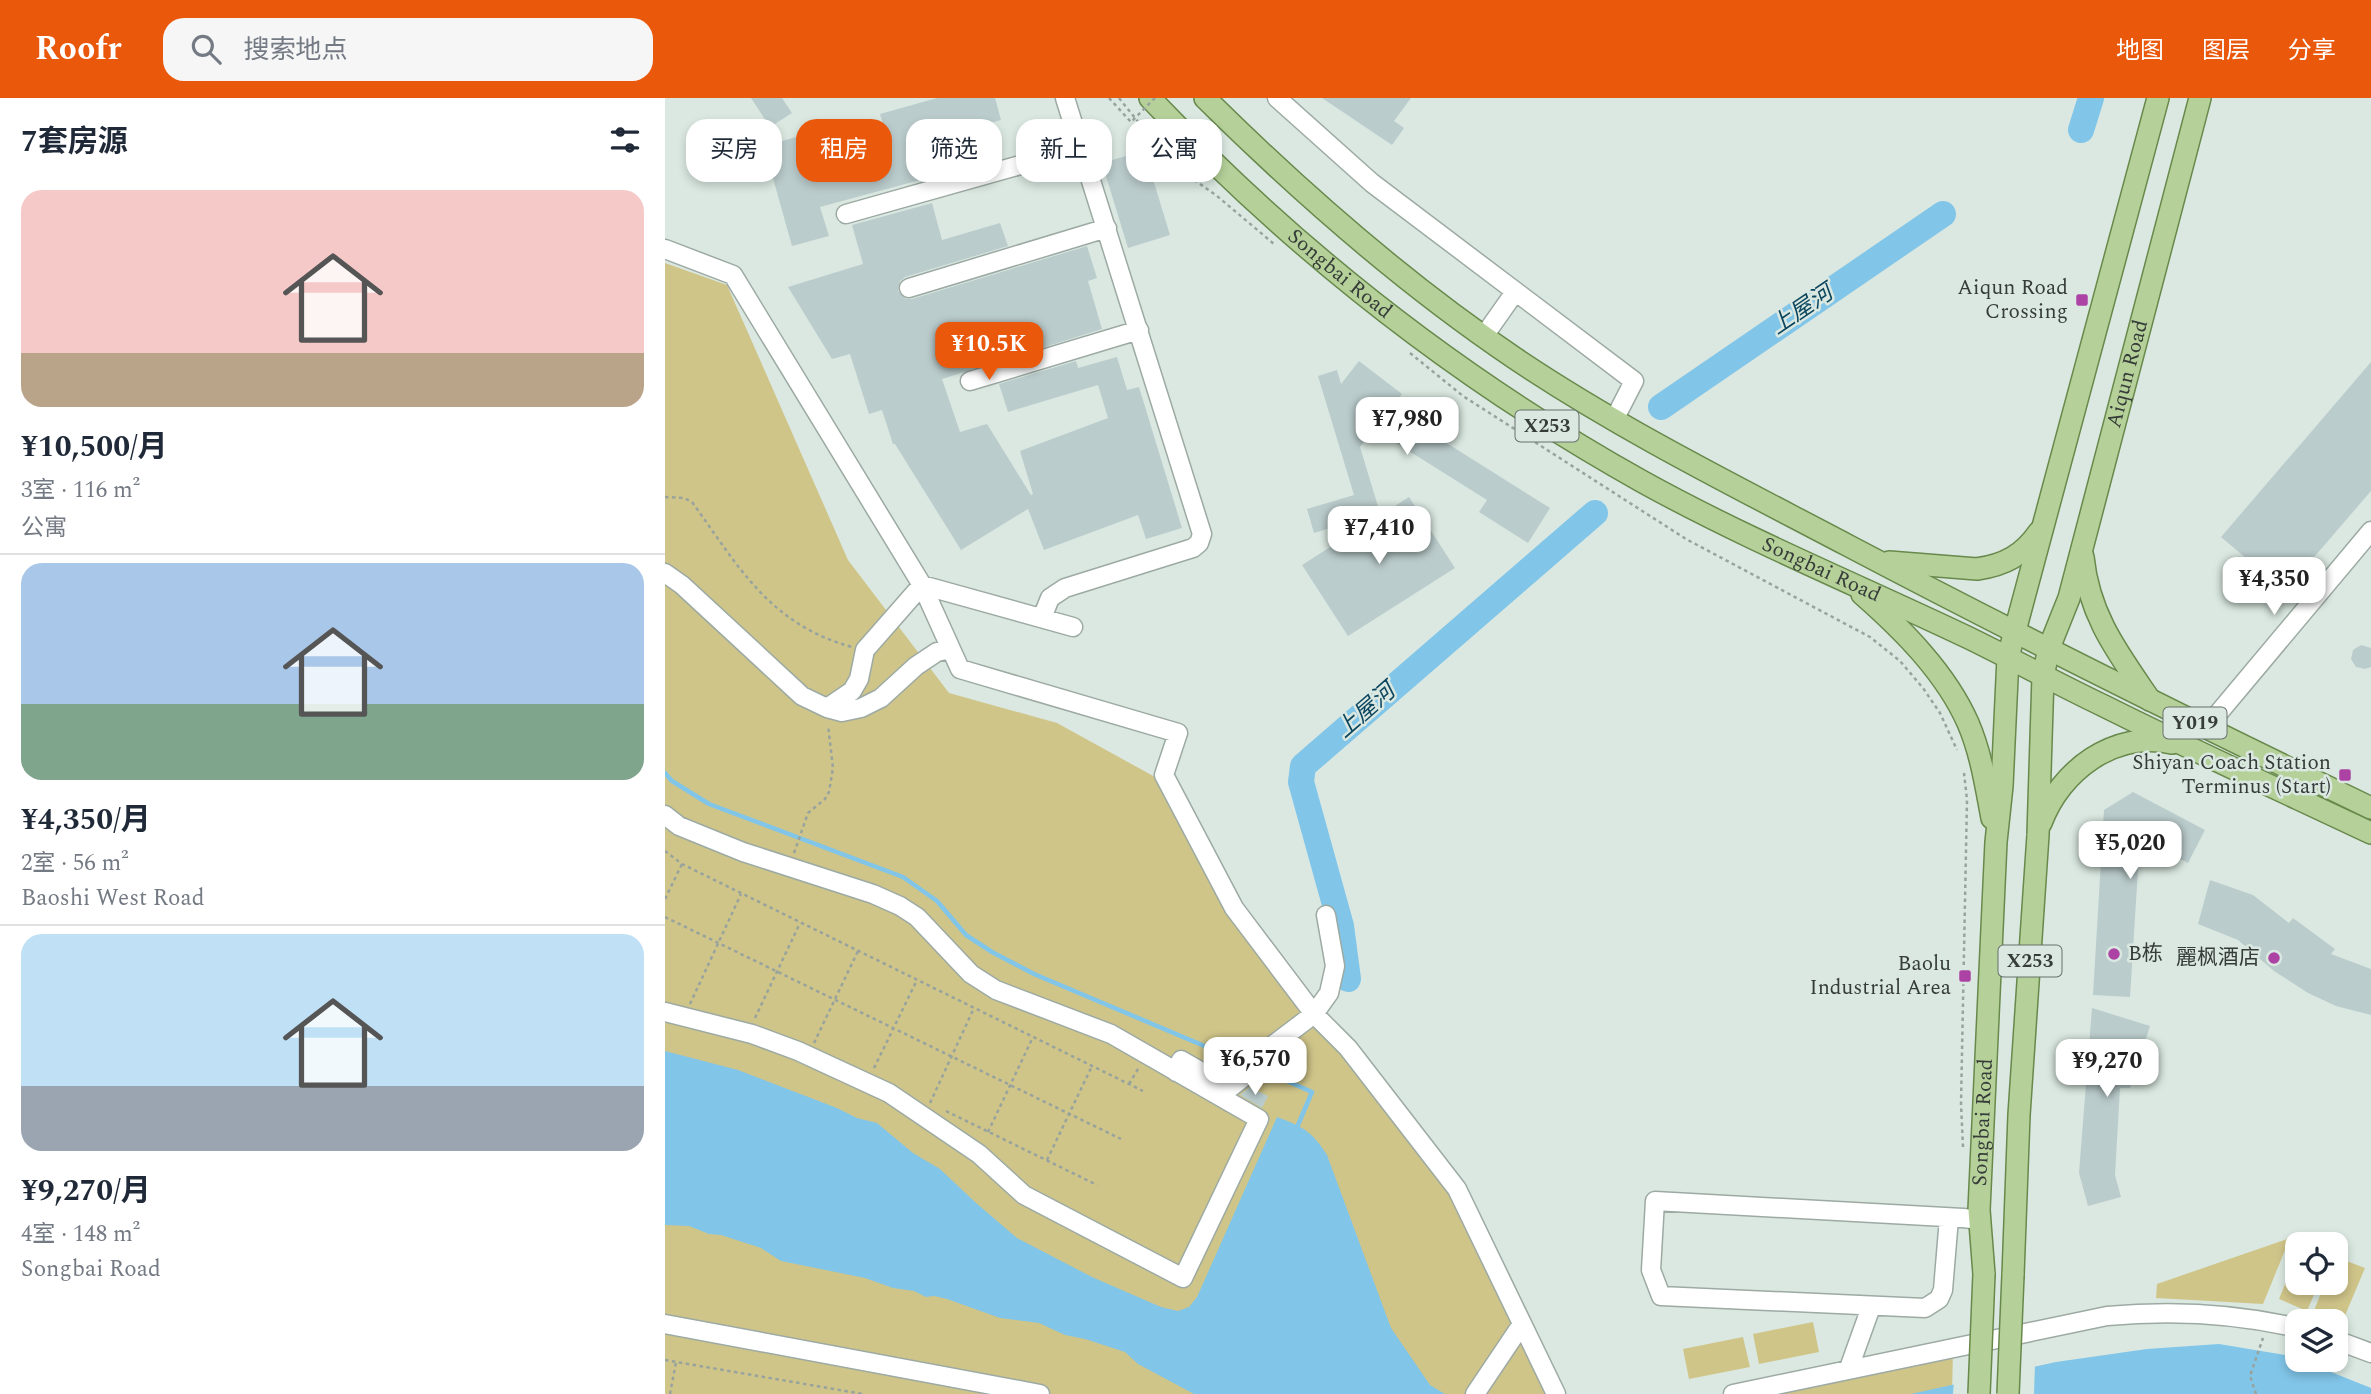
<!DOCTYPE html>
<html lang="zh">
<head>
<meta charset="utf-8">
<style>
	:root { --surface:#fff; --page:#f6f6f7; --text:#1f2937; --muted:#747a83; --line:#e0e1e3; --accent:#ea580c }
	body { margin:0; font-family:Spectral,"Noto Sans SC",serif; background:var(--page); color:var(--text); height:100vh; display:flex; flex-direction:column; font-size:26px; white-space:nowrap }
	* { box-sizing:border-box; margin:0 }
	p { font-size:23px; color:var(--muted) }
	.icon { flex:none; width:38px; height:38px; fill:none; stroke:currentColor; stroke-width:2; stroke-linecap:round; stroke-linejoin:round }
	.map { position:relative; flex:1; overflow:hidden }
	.panel { display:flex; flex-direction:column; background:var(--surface); width:665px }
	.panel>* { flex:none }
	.banner { position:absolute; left:21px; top:21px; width:665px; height:63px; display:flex; gap:14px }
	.fabs { position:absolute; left:1620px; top:1134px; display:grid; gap:14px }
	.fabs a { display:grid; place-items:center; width:63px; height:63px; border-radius:14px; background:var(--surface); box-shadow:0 4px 10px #0003; font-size:35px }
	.price { position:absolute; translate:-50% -60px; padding:0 16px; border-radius:14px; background:#fff; color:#222; font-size:23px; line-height:46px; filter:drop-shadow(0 2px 4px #0008) }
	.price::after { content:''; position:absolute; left:50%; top:42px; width:21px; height:16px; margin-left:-10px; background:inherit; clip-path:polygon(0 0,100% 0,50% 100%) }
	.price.current { background:var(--accent); color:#fff }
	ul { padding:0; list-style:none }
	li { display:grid; align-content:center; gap:14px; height:371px; padding:0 21px }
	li+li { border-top:2px solid var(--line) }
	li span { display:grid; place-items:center; height:217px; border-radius:21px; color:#555 }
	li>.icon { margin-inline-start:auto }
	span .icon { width:126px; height:126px; fill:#fffc; stroke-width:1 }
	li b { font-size:30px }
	h2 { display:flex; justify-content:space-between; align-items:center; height:84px; padding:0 21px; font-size:30px }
	.pill { padding:0 24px; border-radius:21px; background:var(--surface); box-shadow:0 4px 10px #0003; font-size:24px; line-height:63px }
	.pill.current { background:var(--accent); color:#fff }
	header { display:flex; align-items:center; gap:42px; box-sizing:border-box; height:98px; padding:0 35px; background:var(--accent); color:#fff }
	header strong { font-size:33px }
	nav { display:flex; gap:38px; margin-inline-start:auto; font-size:24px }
	.search { width:490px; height:63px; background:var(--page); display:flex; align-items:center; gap:18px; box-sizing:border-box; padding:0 24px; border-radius:21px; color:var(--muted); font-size:26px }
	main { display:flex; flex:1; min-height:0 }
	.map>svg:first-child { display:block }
	.green { fill:#d0c589 }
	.water { fill:#81c5e8 }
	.pier { fill:#dae8e1 }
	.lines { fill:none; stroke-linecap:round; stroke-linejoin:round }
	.stream { stroke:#81c5e8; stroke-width:4.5 }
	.river { stroke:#81c5e8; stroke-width:26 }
	.building { fill:#bcc }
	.minor-casing { stroke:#9caaa3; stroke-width:21 }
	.major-casing { stroke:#68894b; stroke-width:24 }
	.path { stroke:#98a39d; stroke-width:2.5; stroke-dasharray:3.5 3.5; stroke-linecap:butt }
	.minor { stroke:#fff; stroke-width:18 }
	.major { stroke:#b5d199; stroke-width:21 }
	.major-bridge-casing { stroke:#68894b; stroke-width:24; stroke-linecap:butt }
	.path-bridge { stroke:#98a39d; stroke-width:2.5; stroke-dasharray:3.5 3.5; stroke-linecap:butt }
	.major-bridge { stroke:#b5d199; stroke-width:21 }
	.poi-dot { fill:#ac43a4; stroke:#dae8e1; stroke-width:2.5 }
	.labels { text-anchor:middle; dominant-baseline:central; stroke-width:5; stroke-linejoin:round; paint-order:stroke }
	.shield { fill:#dae8e1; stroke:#67706b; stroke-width:2 }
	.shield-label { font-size:19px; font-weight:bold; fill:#363c39 }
	.street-label { font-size:21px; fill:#363c39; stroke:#dae8e1 }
	.poi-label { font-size:21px; fill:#363c39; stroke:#dae8e1; text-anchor:end }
	.water-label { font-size:23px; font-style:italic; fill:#0c465e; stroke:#dae8e1 }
</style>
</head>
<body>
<header>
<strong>Roofr</strong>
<div class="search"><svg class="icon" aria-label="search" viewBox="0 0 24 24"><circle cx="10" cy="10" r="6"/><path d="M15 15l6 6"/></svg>搜索地点</div>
<nav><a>地图</a><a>图层</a><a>分享</a></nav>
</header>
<main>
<section class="panel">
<h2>7套房源<svg class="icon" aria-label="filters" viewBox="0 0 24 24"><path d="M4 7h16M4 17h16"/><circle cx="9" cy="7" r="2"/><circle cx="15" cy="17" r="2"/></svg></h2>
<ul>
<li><span style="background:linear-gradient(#f6c9c9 75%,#b9a48a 0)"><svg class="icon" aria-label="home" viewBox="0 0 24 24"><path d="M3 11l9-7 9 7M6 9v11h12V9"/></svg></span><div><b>¥10,500/月</b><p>3室 · 116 m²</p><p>公寓</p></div></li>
<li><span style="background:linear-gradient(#a9c7e8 65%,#7fa58c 0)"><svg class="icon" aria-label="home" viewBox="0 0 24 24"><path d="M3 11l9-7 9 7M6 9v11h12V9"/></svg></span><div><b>¥4,350/月</b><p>2室 · 56 m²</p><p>Baoshi West Road</p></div></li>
<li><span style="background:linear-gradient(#bfe0f5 70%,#9aa5b1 0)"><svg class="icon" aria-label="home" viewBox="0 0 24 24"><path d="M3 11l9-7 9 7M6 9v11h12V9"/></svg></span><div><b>¥9,270/月</b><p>4室 · 148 m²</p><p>Songbai Road</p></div></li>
</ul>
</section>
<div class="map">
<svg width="1706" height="1296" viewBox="0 0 1706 1296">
	<rect width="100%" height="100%" fill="#dae8e1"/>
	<path class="green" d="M 0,165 L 62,187 L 183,462 L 284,595 L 392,625 L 510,690 L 633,911 L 680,959 L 783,1094 L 882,1296 L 0,1296 Z
		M 1625,1140 L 1598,1206 L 1491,1200 L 1492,1186 Z
		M 1633,1154 L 1633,1185 L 1654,1185 L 1642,1213 L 1614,1201 Z
		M 1671,1159 L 1700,1170 L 1676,1227 L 1648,1215 L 1660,1185 L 1671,1185 Z
		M 1148,1224 L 1154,1254 L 1094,1266 L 1088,1236 Z
		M 1078,1239 L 1085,1269 L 1024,1281 L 1018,1251 Z
		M 1288,1252 L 1287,1296 L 1100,1296 Z"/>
	<path class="water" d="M 0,953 L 73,972 L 172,1010 L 192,1020 L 212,1025 L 248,1055 L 275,1071 L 310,1104 L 352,1140 L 427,1179 L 496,1209 L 513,1213 L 524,1209 L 532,1199 L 612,1019 C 637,1028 648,1034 662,1057 L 726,1230 L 765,1287 L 780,1296 L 529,1296 L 473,1266 L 460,1254 L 420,1241 L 400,1237 L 374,1225 L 335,1220 L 282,1201 L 269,1198 L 261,1199 L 249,1193 L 228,1190 L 200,1180 L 116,1163 L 96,1150 L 56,1137 L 44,1136 L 24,1128 L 0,1127 Z
		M 1554,1246 L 1626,1258 L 1706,1290 L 1706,1296 L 1246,1296 L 1391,1264 L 1482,1251 Z"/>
	<path class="pier" d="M 1370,1265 L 1369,1296 L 1288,1296 L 1289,1283 Z"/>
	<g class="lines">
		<path class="stream" d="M 0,675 L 7,683 L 44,706 L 238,779 L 272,803 L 301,837 L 327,854 L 369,876 L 582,966
			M 590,969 L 647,994 L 633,1027"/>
		<path class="river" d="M 1416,32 L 1426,0
			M 996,309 L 1278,116
			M 683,881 L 676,828 L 636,684 L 638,668 L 930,415"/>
	</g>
	<path class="building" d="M 86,0 L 117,0 L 127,15 L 105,29 Z
		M 272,0 L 330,0 L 336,22 L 245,47 L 255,82 L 155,109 L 164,138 L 127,148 L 99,48 L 192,22 L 202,59 L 226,52 L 215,16 Z
		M 657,0 L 746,0 L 729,23 L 739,30 L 727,47 Z
		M 461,58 L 488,81 L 505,137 L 463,150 L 437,65 Z
		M 267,105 L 277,142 L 335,125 L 343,148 L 240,179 L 235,183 L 233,193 L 241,201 L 247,201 L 422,148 L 432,180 L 423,183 L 437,231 L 277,281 L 295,334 L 322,326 L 366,397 L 368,396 L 355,353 L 443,320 L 433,287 L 343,314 L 334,286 L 411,263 L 413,270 L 452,259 L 462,292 L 474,289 L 517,430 L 481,441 L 473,417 L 379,452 L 363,411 L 296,452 L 230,346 L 228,346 L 217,312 L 204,316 L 185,256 L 167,261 L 123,189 L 198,166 L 187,127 Z
		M 694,263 L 737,296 L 726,310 L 885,410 L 863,445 L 814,414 L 822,402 L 709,331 L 695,349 L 715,415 L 649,435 L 642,411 L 689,397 L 653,278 L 672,272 L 676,286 Z
		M 1706,264 L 1706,393 L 1620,493 L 1556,439 Z
		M 744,399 L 790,470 L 683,538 L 637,467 Z
		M 1696,547 L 1706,550 L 1706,569 L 1700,571 L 1691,569 L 1686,561 L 1688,552 Z
		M 1468,694 L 1540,732 L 1523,765 L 1475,740 L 1465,899 L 1428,897 L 1439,712 Z
		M 1545,782 L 1588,797 L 1624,825 L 1628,820 L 1670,851 L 1666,856 L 1706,871 L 1706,917 L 1671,908 L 1643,895 L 1609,873 L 1573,842 L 1533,826 Z
		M 1427,910 L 1485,928 L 1465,990 L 1455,990 L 1450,1077 L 1456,1099 L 1423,1108 L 1414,1075 Z
		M 585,989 L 603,998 L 597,1010 L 575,997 Z"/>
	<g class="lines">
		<defs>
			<path id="minor" d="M 612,0 L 707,85 L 969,283 L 949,322
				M 181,116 L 416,50
				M 0,151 L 68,177 L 257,487 L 408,529
				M 244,190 L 442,130
				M 819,238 L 850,194
				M 305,283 L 474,232
				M 0,475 L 17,487 L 137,598 L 162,610 L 177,614 L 196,610 L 216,600 L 251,568 L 272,554 L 286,551
				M 377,520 L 385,500 L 400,490 L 528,450 L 534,445 L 537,436 L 400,0
				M 162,610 L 187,593 L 194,581 L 200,552 L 257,487 L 295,571 L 513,635 L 499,677 L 569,810 L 649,916 L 683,950 L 792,1091 L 891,1296
				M 1541,630 L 1706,433
				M 0,717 L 14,728 L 78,754 L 208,796 L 235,808 L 252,819 L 306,876 L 331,892 L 446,936 L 594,1021 L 518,1180 L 359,1097 L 314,1056 L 224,995 L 133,953 L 87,936 L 0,914
				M 511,974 L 516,962 L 565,990 L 583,976 L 591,960 L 649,916 L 664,895 L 670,868 L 661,817
				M 1284,1120 L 1278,1192 L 1274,1201 L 1260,1210 L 996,1198 L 986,1172 L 990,1103 L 1298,1120 L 1315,1122
				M 0,1226 L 375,1296
				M 1671,1242 L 1706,1255
				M 1184,1270 L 1206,1209
				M 810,1296 L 857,1226
				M 1068,1296 L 1442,1218 C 1507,1212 1569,1215 1633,1230"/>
			<g id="major">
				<path id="s1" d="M 485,0 C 629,152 795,282 978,384 C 1083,442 1195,488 1304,540 C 1349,562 1393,586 1439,608 C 1527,652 1617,693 1706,735"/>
				<path d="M 540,0 C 637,96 738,185 851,261 C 957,332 1070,388 1182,447 C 1355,538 1530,625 1706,710"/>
				<path d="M 1418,459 C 1424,518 1453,555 1485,602"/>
				<path d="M 1224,464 L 1312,471 C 1340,467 1358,457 1374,434"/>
				<path d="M 1197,496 C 1238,532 1281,575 1303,625 C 1316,655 1321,688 1327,720"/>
				<path d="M 1376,725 C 1395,673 1449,632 1507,645"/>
				<path id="s2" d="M 1319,1176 L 1314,1112 L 1331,744 L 1337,688 L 1343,559 L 1493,0"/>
				<path id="s3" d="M 1348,1177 L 1354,1017 L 1373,737 L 1378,578 L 1384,550 L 1404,500 L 1535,0"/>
			</g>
		</defs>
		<use href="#minor" class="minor-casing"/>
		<use href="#major" class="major-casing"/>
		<path class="path" d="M 454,0 L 507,66 L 552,98 L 609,146
			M 745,255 L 798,298 L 1021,441 L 1205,539 L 1235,563 L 1258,590 L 1275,615 L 1292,652
			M 0,399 L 19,400 L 27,404 C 74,469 104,526 187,549
			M 0,753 L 17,766 L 478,993
			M 129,755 L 143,715 L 160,701 L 164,694 L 168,670 L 163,627
			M 0,801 L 17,766
			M 0,819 L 456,1041
			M 25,906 L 76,796
			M 90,920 L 135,825
			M 149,945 L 193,853
			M 209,970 L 252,882
			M 464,986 L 473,971
			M 265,1005 L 309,910
			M 281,1013 L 432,1087
			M 323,1034 L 368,939
			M 1298,1049 L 1296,1006 L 1302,702 L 1299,675
			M 382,1062 L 427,968
			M 0,1262 L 198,1296
			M 5,1296 L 11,1264
			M 1591,1296 L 1585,1278 L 1598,1240"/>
		<use href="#minor" class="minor"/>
		<use href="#major" class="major"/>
		<defs>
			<path id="major-bridge" d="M 1314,1296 L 1319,1176
				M 1343,1296 L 1348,1177"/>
		</defs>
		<use href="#major-bridge" class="major-bridge-casing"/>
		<path class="path-bridge" d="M 444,0 L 466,24 L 490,0"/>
		<use href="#major-bridge" class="major-bridge"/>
	</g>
	<g class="poi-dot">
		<rect x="1410" y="195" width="14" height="14" rx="3.5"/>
		<rect x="1673" y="670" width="14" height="14" rx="3.5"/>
		<circle cx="1449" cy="856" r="7"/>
		<circle cx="1609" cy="860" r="7"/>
		<rect x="1293" y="871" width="14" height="14" rx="3.5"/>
	</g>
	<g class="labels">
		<g class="shield">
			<rect x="850.5" y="312.5" width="63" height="31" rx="5"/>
			<rect x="1498.5" y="609.5" width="63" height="31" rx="5"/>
			<rect x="1333.5" y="847.5" width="63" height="31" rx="5"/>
		</g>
		<g class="shield-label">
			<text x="882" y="328">X253</text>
			<text x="1530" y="625">Y019</text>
			<text x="1365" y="863">X253</text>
		</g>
		<g class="street-label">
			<text stroke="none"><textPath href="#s1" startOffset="259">Songbai Road</textPath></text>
			<text stroke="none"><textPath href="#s3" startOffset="914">Aiqun Road</textPath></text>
			<text stroke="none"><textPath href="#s1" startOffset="826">Songbai Road</textPath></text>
			<text stroke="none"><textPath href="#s2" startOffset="152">Songbai Road</textPath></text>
		</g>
		<g class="poi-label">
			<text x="1403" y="190">Aiqun Road<tspan x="1403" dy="24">Crossing</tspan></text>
			<text x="1666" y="665">Shiyan Coach Station<tspan x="1666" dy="24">Terminus (Start)</tspan></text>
			<text x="1463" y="856" text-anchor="start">B栋</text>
			<text x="1595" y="860">麗枫酒店</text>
			<text x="1286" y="866">Baolu<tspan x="1286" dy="24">Industrial Area</tspan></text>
		</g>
		<g class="water-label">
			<text transform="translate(1137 212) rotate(-34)">上屋河</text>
			<text transform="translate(701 613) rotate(-41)">上屋河</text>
		</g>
	</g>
</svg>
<div class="fabs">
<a><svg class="icon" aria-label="locate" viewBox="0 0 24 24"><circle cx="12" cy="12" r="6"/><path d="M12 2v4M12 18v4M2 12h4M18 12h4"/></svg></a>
<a><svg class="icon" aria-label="layers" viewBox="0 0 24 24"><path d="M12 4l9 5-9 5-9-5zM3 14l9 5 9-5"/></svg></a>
</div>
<b class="price current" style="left:324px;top:284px">¥10.5K</b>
<b class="price" style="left:742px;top:359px">¥7,980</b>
<b class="price" style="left:714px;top:468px">¥7,410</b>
<b class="price" style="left:1609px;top:519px">¥4,350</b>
<b class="price" style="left:1465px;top:783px">¥5,020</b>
<b class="price" style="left:590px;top:999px">¥6,570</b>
<b class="price" style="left:1442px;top:1001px">¥9,270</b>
<div class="banner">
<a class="pill">买房</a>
<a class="pill current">租房</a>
<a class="pill">筛选</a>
<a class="pill">新上</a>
<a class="pill">公寓</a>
</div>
</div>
</main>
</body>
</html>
